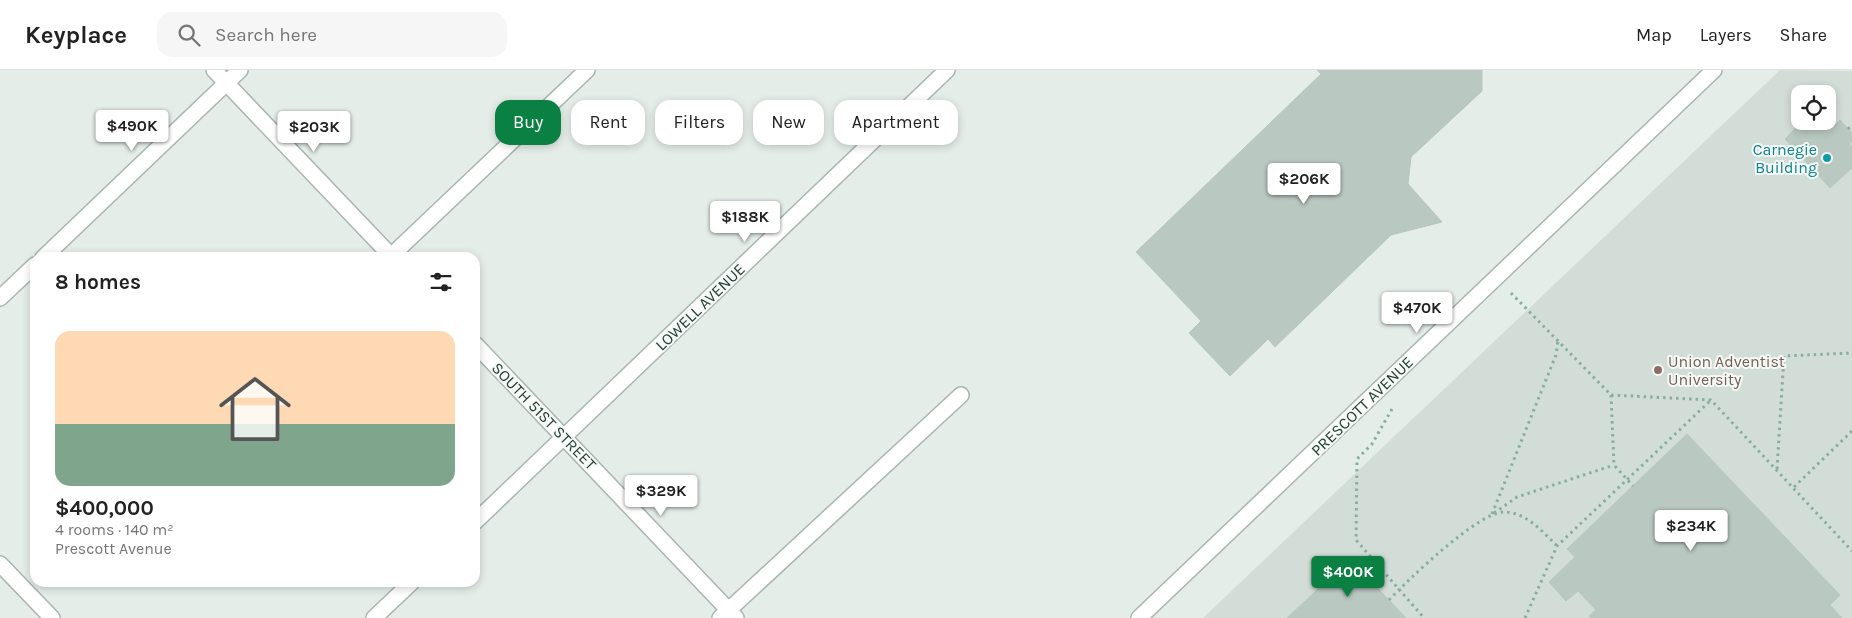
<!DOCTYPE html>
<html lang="en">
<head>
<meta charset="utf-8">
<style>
	:root { --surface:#fff; --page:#f6f6f6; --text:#222; --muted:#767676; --line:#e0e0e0; --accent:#0b8043 }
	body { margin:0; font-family:Karla,sans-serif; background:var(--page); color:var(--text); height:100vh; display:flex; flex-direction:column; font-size:19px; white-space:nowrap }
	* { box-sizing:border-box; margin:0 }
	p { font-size:16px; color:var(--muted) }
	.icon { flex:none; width:28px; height:28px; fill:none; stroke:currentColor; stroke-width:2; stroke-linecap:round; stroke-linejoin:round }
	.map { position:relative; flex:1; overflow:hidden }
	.sheet { position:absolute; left:30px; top:182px; width:450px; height:335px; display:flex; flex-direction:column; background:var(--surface); border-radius:15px; box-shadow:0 2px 8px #0003 }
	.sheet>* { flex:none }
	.banner { position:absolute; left:495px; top:30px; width:475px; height:45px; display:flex; gap:10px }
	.tools { position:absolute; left:1791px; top:15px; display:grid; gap:10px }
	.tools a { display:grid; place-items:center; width:45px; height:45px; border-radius:10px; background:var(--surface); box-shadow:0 2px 8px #0003; font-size:25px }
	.price { position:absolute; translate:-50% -42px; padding:0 11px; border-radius:5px; background:#fff; color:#222; font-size:16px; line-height:32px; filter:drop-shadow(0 1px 2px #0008) }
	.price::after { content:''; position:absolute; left:50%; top:30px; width:15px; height:11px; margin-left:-8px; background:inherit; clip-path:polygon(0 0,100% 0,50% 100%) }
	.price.current { background:var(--accent); color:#fff }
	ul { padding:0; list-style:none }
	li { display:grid; align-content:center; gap:10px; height:265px; padding:0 25px }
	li+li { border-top:1px solid var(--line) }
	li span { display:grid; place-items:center; height:155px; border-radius:15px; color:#555 }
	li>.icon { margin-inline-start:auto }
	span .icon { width:90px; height:90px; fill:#fffc; stroke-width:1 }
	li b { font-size:21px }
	h2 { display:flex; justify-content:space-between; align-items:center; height:60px; padding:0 25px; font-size:21px }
	.tag { padding:0 18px; border-radius:15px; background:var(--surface); box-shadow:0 2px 8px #0003; font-size:18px; line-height:45px }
	.tag.current { background:var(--accent); color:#fff }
	header { display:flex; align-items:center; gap:30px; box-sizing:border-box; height:70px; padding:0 25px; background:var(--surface); border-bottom:1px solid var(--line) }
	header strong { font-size:24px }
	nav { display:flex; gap:28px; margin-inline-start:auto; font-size:18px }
	.search { width:350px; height:45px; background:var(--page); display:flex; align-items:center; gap:12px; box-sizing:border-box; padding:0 18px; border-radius:15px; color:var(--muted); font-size:19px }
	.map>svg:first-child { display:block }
	.built { fill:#d3ddd8; fill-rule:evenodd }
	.building { fill:#bac8c2; stroke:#b7c7c0 }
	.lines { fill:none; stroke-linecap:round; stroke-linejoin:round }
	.service-casing { stroke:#a8b5b0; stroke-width:18 }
	.minor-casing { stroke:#a8b5b0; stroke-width:18 }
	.path { stroke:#87afa1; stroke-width:3; stroke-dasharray:2.5 4; stroke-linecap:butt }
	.service { stroke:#fff; stroke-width:15 }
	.minor { stroke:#fff; stroke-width:15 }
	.culture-dot { fill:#0f9aa8; stroke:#f5faf7; stroke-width:2 }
	.education-dot { fill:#8d6e63; stroke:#f5faf7; stroke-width:2 }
	.labels { text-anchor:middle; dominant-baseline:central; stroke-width:4; stroke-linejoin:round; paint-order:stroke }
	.culture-label { font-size:16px; fill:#0d838f; stroke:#f5faf7; text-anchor:end }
	.street-label { font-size:16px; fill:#253e37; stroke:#f5faf7 }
	.education-label { font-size:16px; fill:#785e54; stroke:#f5faf7; text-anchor:start }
</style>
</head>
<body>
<header>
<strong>Keyplace</strong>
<div class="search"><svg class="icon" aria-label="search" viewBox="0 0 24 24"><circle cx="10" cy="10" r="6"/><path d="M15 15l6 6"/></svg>Search here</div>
<nav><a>Map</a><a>Layers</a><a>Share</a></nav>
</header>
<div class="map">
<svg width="1852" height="548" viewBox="0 0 1852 548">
	<rect width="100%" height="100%" fill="#e5ede9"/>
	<path class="built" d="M 1780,0 L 1852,1 L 1852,548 L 1203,548 ZM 1800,24 L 1828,24 L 1828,51 L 1800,51 Z"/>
	<path class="building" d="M 1317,0 L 1482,0 L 1482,21 L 1411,87 L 1408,114 L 1442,152 L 1391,165 L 1275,277 L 1268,269 L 1230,306 L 1189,263 L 1201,251 L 1136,182 L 1321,4 Z
		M 1828,49 L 1834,56 L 1840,50 L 1852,63 L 1852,71 L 1849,74 L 1852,77 L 1852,98 L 1830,118 L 1785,69 L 1803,51 L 1828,51 Z
		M 1687,364 L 1840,525 L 1830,535 L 1842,548 L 1590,548 L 1589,546 L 1596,540 L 1578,521 L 1566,531 L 1549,512 L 1575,487 L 1567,479 Z
		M 1350,489 L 1406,548 L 1287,548 Z"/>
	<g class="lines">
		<defs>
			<path id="service" d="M 391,186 L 587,0
				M 720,548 L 961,325"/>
			<path id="minor" d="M 214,0 L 393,188
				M 43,188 L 240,0
				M 0,228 L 35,195
				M 475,274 L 736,548
				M 475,452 L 947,0
				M 0,494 L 52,548
				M 374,548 L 412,512
				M 1139,548 L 1714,0"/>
		</defs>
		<use href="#service" class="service-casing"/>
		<use href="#minor" class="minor-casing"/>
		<path class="path" d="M 1848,59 L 1852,55
			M 1511,223 L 1611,325 L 1711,330 L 1852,481
			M 1611,325 L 1614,395 L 1633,416
			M 1392,339 L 1372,374 L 1357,389 L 1356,470 L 1424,548
			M 1777,399 L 1784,286 L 1852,283
			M 1794,417 L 1852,361
			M 1494,443 L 1517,427 L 1614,395
			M 1492,444 L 1556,285 L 1558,271
			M 1389,530 C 1408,510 1478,442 1504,442 C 1526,442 1543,462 1557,476
			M 1525,548 L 1557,476 L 1710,331"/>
		<use href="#service" class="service"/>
		<use href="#minor" class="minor"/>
	</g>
	<circle class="culture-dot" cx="1827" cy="88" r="5"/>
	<circle class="education-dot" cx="1658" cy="300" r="5"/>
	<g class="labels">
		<g class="culture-label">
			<text x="1817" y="79">Carnegie<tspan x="1817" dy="18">Building</tspan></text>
		</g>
		<g class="street-label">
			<text transform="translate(700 237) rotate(-44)">LOWELL AVENUE</text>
			<text transform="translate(1362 336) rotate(-44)">PRESCOTT AVENUE</text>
			<text transform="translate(544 346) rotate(46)">SOUTH 51ST STREET</text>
		</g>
		<g class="education-label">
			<text x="1668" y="291">Union Adventist<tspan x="1668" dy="18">University</tspan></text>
		</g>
	</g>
</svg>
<div class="tools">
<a><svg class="icon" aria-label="locate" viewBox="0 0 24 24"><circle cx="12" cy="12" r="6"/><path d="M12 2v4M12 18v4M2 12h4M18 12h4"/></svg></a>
</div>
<b class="price" style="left:132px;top:82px">$490K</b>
<b class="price" style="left:314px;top:83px">$203K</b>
<b class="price" style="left:1304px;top:135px">$206K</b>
<b class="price" style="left:745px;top:173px">$188K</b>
<b class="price" style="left:1417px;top:264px">$470K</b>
<b class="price" style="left:661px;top:447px">$329K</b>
<b class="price" style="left:1691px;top:482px">$234K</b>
<b class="price current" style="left:1348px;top:528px">$400K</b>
<div class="banner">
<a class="tag current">Buy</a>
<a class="tag">Rent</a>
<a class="tag">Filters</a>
<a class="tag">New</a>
<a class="tag">Apartment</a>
</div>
<section class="sheet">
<h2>8 homes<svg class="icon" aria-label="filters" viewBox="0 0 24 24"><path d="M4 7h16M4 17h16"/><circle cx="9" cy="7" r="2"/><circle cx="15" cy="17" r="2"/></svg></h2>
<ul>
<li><span style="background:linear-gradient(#ffd9b3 60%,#7fa58c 0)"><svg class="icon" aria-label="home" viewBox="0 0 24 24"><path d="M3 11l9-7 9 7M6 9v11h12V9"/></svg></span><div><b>$400,000</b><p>4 rooms · 140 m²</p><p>Prescott Avenue</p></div></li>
</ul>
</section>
</div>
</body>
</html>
